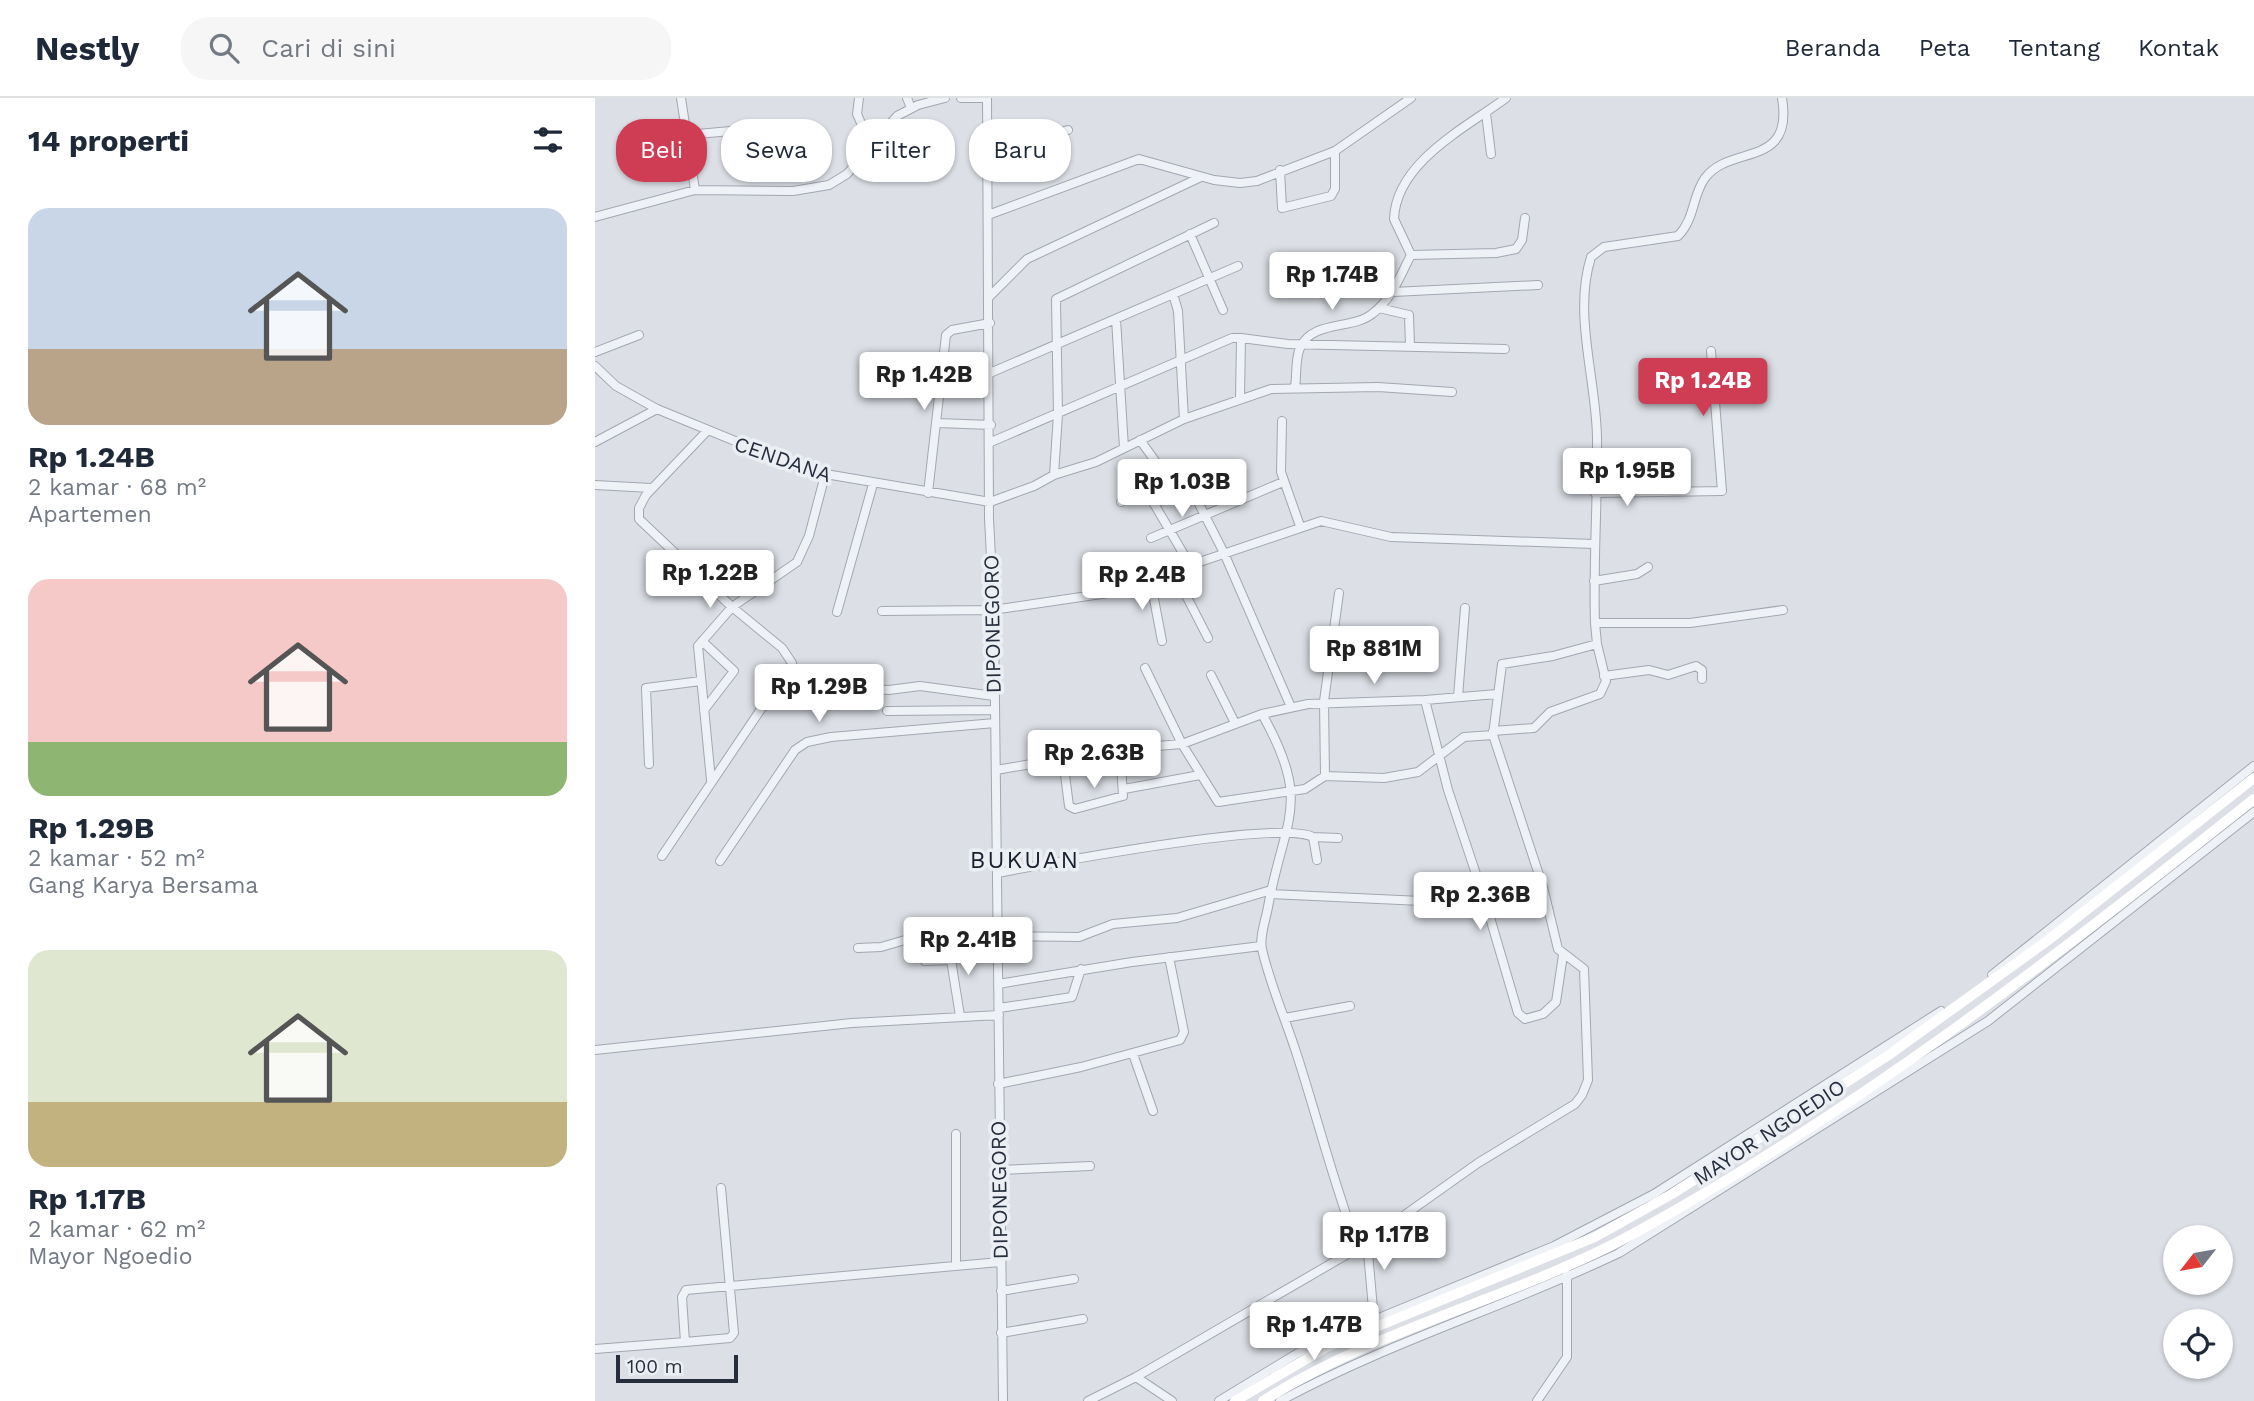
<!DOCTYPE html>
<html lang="id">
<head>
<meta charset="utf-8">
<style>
	:root { --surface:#fff; --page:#f6f6f7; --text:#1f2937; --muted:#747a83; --line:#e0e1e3; --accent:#cf3d55 }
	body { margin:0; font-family:"Work Sans",sans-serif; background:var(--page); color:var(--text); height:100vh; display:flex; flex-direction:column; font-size:26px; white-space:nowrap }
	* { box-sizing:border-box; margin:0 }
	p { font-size:23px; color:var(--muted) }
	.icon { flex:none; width:38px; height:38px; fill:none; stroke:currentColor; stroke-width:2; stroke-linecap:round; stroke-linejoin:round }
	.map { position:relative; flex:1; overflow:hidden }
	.panel { display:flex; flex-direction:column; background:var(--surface); width:595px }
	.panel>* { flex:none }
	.hud { position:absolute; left:21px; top:21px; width:665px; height:63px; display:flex; gap:14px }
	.needle { width:46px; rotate:239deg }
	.fabs { position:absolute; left:1568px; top:1127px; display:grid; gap:14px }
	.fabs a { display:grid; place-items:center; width:70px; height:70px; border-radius:50%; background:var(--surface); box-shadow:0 2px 5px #0004; font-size:35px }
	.scale { position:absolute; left:21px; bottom:18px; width:122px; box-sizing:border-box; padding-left:7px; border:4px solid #262e3d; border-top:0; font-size:19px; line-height:24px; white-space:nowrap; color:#262e3d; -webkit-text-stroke:5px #ebeff4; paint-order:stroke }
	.price { position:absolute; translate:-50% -60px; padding:0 16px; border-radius:7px; background:#fff; color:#222; font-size:23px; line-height:46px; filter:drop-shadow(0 2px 4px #0008) }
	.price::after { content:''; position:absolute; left:50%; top:42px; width:21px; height:16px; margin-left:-10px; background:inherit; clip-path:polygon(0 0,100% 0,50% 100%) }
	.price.selected { background:var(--accent); color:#fff }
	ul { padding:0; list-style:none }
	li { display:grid; align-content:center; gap:14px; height:371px; padding:0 28px }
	li span { display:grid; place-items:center; height:217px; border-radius:21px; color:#555 }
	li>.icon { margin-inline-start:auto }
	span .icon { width:126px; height:126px; fill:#fffc; stroke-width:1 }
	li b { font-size:30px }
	h2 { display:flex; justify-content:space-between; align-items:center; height:84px; padding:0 28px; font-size:30px }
	.pill { padding:0 24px; border-radius:28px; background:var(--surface); box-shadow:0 2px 5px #0004; font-size:24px; line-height:63px }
	.pill.selected { background:var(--accent); color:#fff }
	header { display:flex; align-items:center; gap:42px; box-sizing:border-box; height:98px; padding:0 35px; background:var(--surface); border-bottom:2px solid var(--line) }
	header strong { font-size:33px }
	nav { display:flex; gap:38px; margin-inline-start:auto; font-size:24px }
	.search { width:490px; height:63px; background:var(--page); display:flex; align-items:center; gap:18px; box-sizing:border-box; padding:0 24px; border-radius:28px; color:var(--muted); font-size:26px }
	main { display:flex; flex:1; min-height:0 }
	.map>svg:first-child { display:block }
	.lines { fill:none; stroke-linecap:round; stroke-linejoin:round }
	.street-casing { stroke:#a2a7b0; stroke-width:10 }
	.street { stroke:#eef1f5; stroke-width:8 }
	.secondary { stroke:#fff; stroke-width:10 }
	.labels { text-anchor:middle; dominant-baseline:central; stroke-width:7; stroke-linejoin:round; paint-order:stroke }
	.street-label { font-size:21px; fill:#262e3d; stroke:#ebeff4 }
	.quarter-label { font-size:24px; letter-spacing:2px; fill:#181f2d; stroke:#ebeff4 }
</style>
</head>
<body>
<header>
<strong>Nestly</strong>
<div class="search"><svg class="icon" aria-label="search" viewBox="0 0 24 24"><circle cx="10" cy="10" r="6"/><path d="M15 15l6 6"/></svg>Cari di sini</div>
<nav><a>Beranda</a><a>Peta</a><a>Tentang</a><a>Kontak</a></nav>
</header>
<main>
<section class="panel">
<h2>14 properti<svg class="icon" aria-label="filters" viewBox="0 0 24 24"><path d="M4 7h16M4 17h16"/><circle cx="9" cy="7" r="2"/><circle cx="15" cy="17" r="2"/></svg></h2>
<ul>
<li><span style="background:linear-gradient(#c9d6e8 65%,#b9a48a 0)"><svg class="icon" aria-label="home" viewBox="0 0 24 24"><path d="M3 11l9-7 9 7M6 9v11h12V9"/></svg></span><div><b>Rp 1.24B</b><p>2 kamar · 68 m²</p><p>Apartemen</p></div></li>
<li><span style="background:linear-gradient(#f6c9c9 75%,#8fb573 0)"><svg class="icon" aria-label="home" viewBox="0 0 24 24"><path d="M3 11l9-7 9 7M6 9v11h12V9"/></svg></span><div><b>Rp 1.29B</b><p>2 kamar · 52 m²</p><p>Gang Karya Bersama</p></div></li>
<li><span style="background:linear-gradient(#dfe7d0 70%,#c2b280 0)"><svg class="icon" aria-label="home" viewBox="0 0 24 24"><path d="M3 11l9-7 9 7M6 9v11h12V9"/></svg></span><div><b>Rp 1.17B</b><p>2 kamar · 62 m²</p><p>Mayor Ngoedio</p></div></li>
</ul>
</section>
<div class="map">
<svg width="1659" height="1303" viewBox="0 0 1659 1303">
	<rect width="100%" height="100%" fill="#dce0e6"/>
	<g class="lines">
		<defs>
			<path id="street" d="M 86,0 L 100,92
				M 264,0 L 262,16 L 276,48
				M 312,0 L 316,10
				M 366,0 L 392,0
				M 392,0 L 394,420 L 399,519 L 408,1303
				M 1187,0 C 1199,71 1135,46 1110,80 C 1097,98 1100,121 1083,138 L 1009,149 L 996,159 C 978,216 1001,280 1002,339 C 1003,401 998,463 1000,525 L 1095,525 L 1188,512
				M 891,15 L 896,56
				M 91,37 L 136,33
				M 392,57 L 473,32
				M 685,72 L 687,110 L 736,98 L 740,91 L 740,53
				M 393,117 L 544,61 L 619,82 L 645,85 L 662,83 L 740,53 L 816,0
				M 0,119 L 100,92 L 198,93 L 234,87 L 252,76 L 302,18 L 323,7 L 350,0
				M 595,136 L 628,212
				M 816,157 L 799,121 C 801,64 872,29 911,0
				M 816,157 L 901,155 L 921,151 L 927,142 L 930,120
				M 798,194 L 943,187
				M 578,196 L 583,213 L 589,321
				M 394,199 L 432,161 L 606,79
				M 784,210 L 814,217 L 815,248
				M 521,221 L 529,350
				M 646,240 L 693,246 L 910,251
				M 0,254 L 44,237
				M 0,268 L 21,288 L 62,311 L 213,373 L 395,404 L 439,388 L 459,377 L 501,364 L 589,321 L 676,291 L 783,289 L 857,294
				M 395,275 L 643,168
				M 700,289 C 702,277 700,261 705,250 C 717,222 757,232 777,216 C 797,201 805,178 816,157
				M 687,323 L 686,374 L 705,428
				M 343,325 L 396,327
				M 545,342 L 576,385 L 594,391 L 600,398 L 629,455 L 696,609
				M 0,344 L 62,311
				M 396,344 L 637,240 L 646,240 L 645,300
				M 459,377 L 463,316 L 461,201 L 619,125
				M 0,387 L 56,390
				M 551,392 L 595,467
				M 333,395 L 351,237 L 357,232 L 395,225
				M 1000,395 L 1127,393 L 1116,253
				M 526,404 L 542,395 L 546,396 L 570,377
				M 556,440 L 688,384
				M 578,472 L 613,540
				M 555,480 L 567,543
				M 999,483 L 1042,476 L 1053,469
				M 513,495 L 517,475 L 522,467
				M 287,513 L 398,512 L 513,495 L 726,423 L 796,439 L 999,446
				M 242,514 L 278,386
				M 107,543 L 139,573 L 109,612
				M 550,570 L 587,646 L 623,704 L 710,691 L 730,678 L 789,680 L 823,674 L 869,639 L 898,637
				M 616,577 L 640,625
				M 1009,578 L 1054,572 L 1073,577 L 1101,568 L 1107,572 L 1107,581
				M 216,588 L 294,592 L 325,588 L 399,598
				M 863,599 L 870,510
				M 292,613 L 400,612
				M 667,616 C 718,706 689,720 673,809 C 671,821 664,839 667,851 C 675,887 691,922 702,957 C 723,1022 739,1087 763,1150
				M 898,633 L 939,630 L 955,614 L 1005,596 L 1011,583 L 1002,546
				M 468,661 L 474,708 L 480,711 L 528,698 L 525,651
				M 54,666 L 51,590 L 106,583
				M 401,672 L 525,651 L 587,646 L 667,616 L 713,606 L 830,602
				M 730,678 L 729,603 L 744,495
				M 116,682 L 103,548 L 137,509 L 202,464 L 214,438 L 230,377
				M 529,691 L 605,677
				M 718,739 L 743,740
				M 67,758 L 197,565 L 187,550 L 137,509 L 44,421 L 44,410 L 51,397 L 112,333
				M 125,763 L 200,652 L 212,644 L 236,639 L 400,625
				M 402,775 C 452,766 684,721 718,739 L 722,762
				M 675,796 L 891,806 L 923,915 L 930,921 L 948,916 L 961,904 L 968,857
				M 891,806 L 853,692 L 830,602 L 902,596
				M 403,838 L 484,839 L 518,826 L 582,820 L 676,792
				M 263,850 L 286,849 L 324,838 L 330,863 L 356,862 L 365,918
				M 1397,877 L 1659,668
				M 403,886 L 537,864 L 666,848
				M 404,910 L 477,899 L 486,871
				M 690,920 L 755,908
				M 0,952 L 257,925 L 404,917
				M 538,956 L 558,1013
				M 403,986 L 486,969 L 585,942 L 589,934 L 574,859
				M 361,1036 L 361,1166
				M 405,1072 L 495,1068
				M 406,1193 L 479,1181
				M 779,1222 L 959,1148 L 1059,1096 L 1346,913
				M 406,1235 L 488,1221
				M 90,1244 L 135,1240 L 139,1235 L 126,1090
				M 0,1251 L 90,1244 L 87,1199 L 91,1192 L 405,1164
				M 541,1279 L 577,1303
				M 493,1303 L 541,1279 L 763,1150 L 883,1065 L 980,1006 L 987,997 L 993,982 L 989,871 L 963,851 L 948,789 L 898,637 L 907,566 L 958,558 L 1002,546 L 1000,525
				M 624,1303 L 703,1255 L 779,1222 L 772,1143
				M 685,1303 C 794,1244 913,1208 1024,1155 L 1393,923 L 1659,714
				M 942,1303 L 972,1259 L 972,1176"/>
		</defs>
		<use href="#street" class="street-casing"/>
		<use href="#street" class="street"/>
		<path class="secondary" d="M 640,1303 L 730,1250 L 1000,1139 L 1077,1096 L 1295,956 L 1452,843 L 1659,680
			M 668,1303 C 782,1230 918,1201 1036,1137 C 1259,1015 1461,859 1659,701"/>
	</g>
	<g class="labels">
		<g class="street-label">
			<text transform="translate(188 361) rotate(19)">CENDANA</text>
			<text transform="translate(397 526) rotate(-91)">DIPONEGORO</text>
			<text transform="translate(1174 1034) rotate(-33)">MAYOR NGOEDIO</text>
			<text transform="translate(404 1092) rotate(-91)">DIPONEGORO</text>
		</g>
		<g class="quarter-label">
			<text x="430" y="762">BUKUAN</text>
		</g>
	</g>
</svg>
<div class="fabs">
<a><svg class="needle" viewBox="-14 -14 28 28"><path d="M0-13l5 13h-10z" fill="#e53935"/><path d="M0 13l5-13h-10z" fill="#747a83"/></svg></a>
<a><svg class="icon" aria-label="locate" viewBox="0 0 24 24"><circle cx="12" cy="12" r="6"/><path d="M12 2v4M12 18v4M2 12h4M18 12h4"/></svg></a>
</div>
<div class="scale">100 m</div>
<b class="price" style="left:737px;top:214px">Rp 1.74B</b>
<b class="price" style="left:329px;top:314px">Rp 1.42B</b>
<b class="price selected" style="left:1108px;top:320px">Rp 1.24B</b>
<b class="price" style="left:1032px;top:410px">Rp 1.95B</b>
<b class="price" style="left:587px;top:421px">Rp 1.03B</b>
<b class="price" style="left:115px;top:512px">Rp 1.22B</b>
<b class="price" style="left:547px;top:514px">Rp 2.4B</b>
<b class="price" style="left:779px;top:588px">Rp 881M</b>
<b class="price" style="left:224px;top:626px">Rp 1.29B</b>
<b class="price" style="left:499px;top:692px">Rp 2.63B</b>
<b class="price" style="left:885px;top:834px">Rp 2.36B</b>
<b class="price" style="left:373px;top:879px">Rp 2.41B</b>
<b class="price" style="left:789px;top:1174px">Rp 1.17B</b>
<b class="price" style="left:719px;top:1264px">Rp 1.47B</b>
<div class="hud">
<a class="pill selected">Beli</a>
<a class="pill">Sewa</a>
<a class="pill">Filter</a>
<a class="pill">Baru</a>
</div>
</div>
</main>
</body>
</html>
